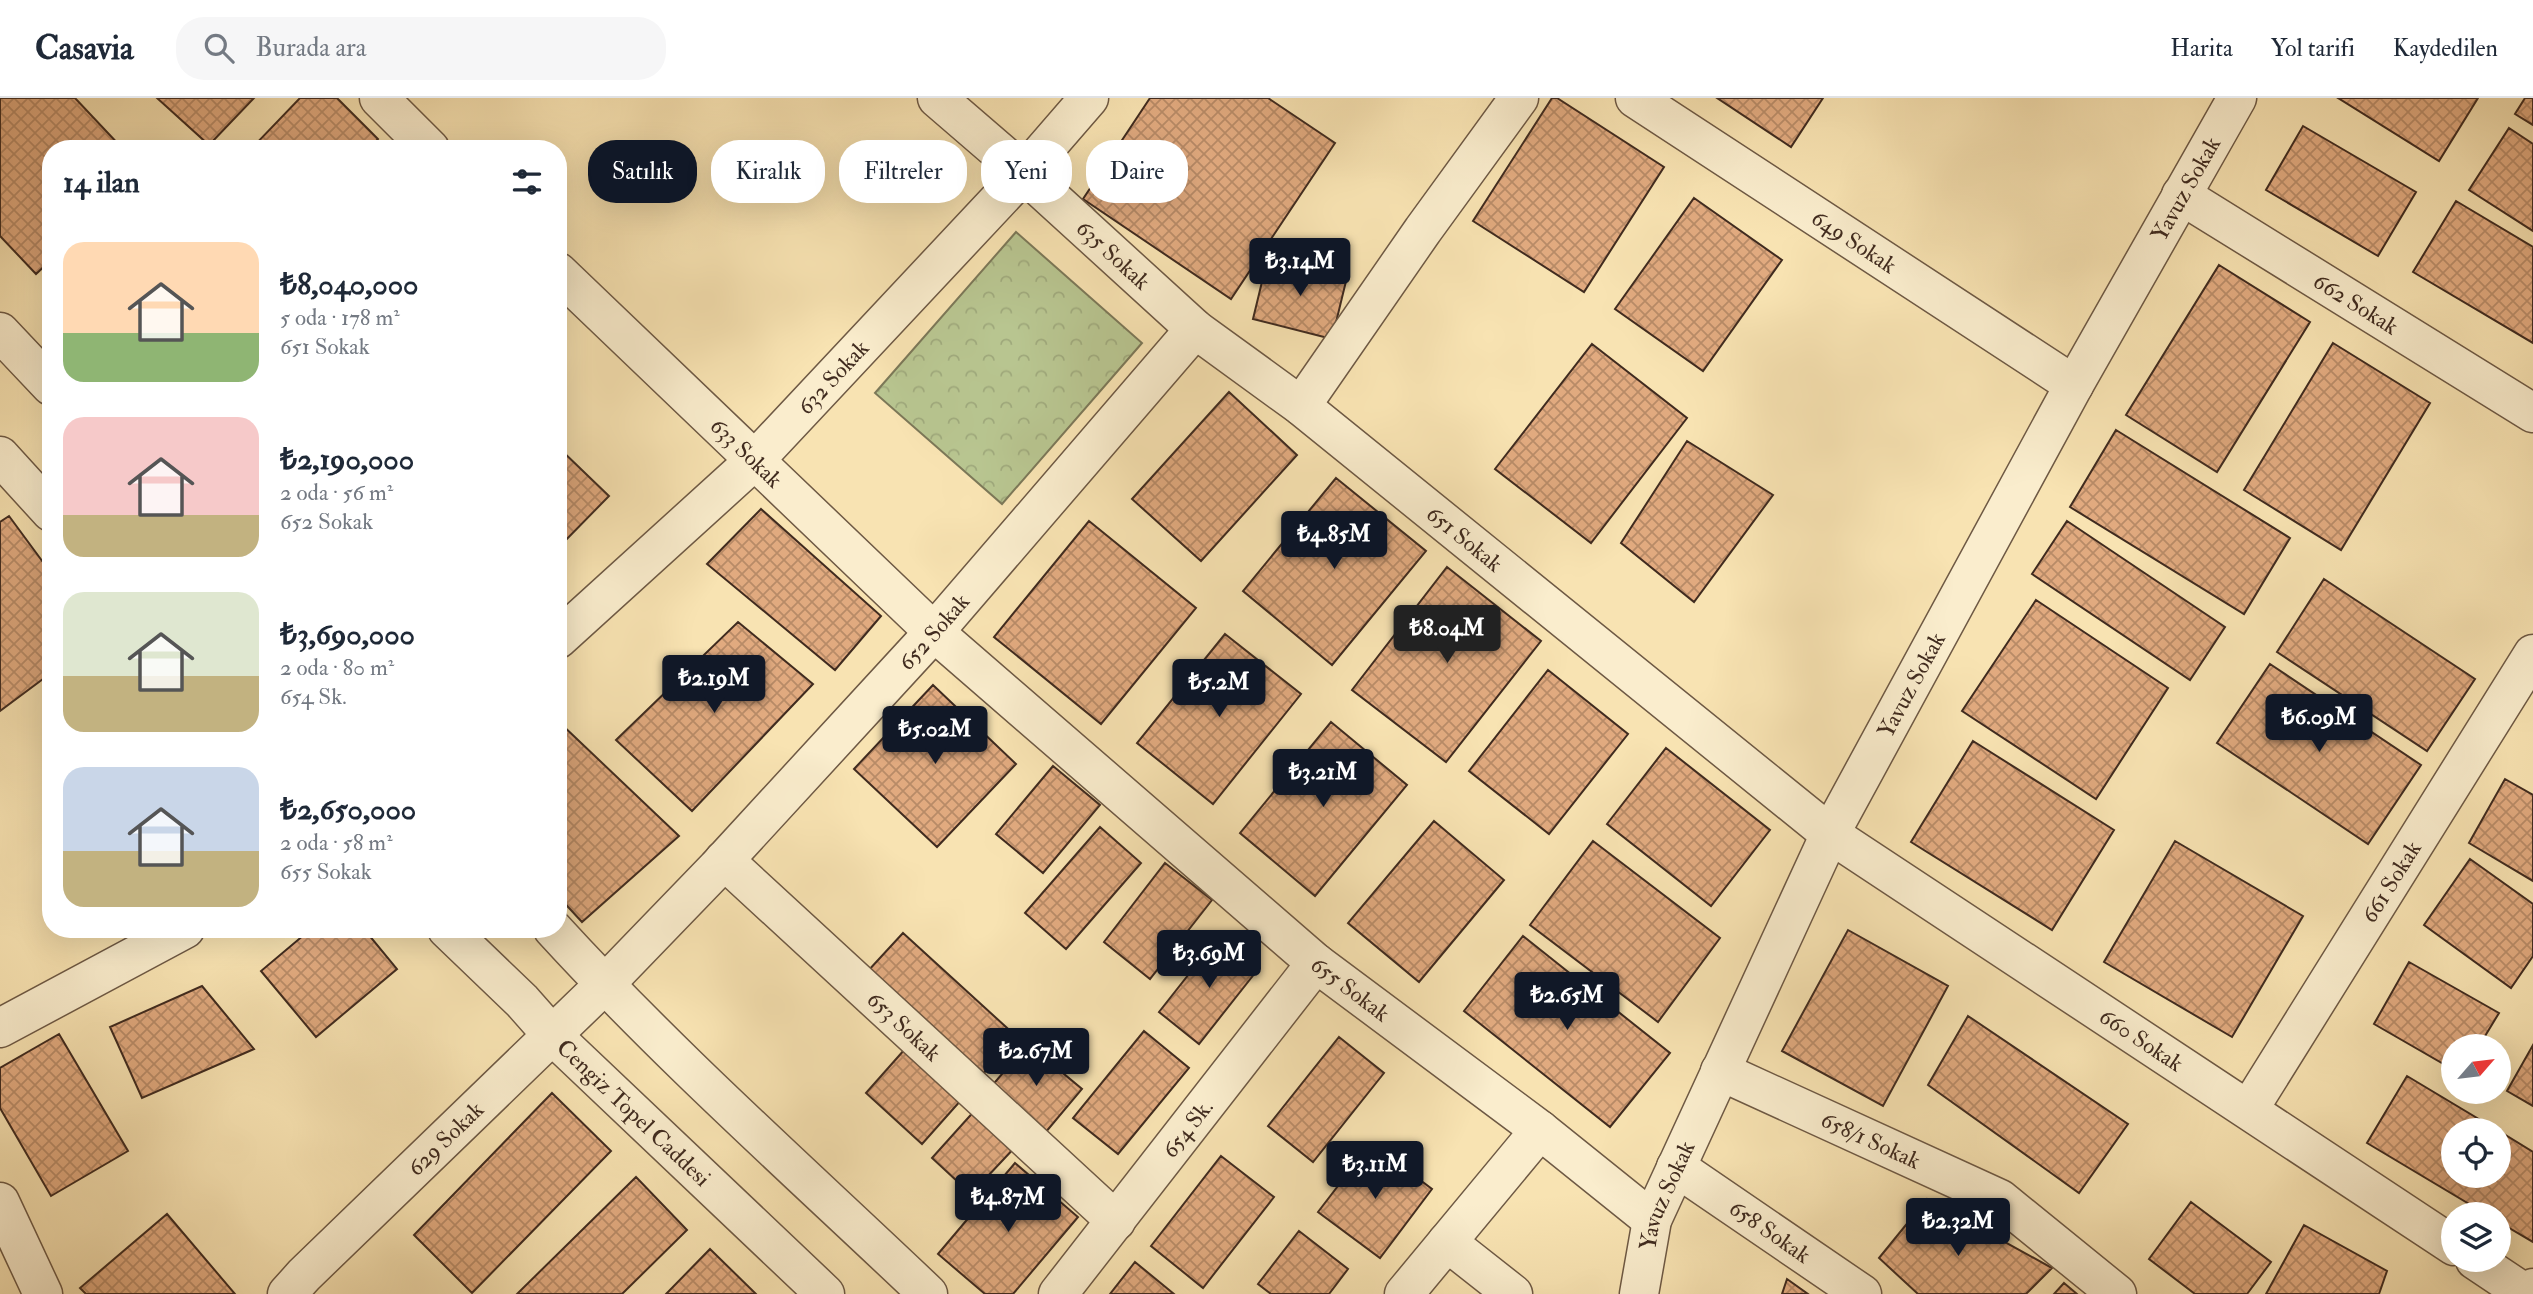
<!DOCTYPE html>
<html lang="tr">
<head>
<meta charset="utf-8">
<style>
	:root { --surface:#fff; --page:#f6f6f7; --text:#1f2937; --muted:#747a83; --line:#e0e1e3; --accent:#111827 }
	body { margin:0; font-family:"IM FELL Double Pica",serif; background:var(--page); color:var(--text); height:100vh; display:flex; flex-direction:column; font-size:26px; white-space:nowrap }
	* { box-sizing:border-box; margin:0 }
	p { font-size:23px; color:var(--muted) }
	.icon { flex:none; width:38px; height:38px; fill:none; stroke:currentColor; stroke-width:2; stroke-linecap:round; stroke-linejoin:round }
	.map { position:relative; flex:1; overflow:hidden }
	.side { position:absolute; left:42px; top:42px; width:525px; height:798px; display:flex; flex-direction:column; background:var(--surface); border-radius:28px; box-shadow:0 7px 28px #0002 }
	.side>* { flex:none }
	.hud { position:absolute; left:588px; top:42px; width:665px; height:63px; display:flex; gap:14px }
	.needle { width:46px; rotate:62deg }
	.fabs { position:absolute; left:2441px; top:936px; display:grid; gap:14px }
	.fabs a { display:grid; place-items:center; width:70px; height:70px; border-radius:50%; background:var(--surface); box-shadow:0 7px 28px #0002; font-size:35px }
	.price { position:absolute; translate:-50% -60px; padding:0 16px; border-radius:7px; background:var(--accent); color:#fff; font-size:23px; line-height:46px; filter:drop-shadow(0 2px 4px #0008) }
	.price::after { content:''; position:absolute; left:50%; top:42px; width:21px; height:16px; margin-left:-10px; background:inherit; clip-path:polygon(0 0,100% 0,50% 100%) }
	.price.selected { background:#222; color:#fff }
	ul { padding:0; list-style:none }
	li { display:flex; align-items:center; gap:21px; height:175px; padding:0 21px }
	li span { display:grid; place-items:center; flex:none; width:196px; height:140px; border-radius:21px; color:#555 }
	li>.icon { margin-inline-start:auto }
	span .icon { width:84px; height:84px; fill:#fffc; stroke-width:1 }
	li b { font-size:30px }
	h2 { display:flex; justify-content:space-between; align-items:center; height:84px; padding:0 21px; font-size:30px }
	.pill { padding:0 24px; border-radius:28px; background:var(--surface); box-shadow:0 7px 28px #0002; font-size:24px; line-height:63px }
	.pill.selected { background:var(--accent); color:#fff }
	header { display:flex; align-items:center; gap:42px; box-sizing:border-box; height:98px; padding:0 35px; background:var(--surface); border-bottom:2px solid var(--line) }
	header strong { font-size:33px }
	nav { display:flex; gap:38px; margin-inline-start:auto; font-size:24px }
	.search { width:490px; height:63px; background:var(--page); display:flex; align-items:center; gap:18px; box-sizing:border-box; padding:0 24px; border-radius:28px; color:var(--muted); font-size:26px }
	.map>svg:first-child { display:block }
	.park { fill:url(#park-crowns); stroke:#7c7858; stroke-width:2 }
	.building { fill:url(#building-cross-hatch); stroke:#402b1f; stroke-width:2 }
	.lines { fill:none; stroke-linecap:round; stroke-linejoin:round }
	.minor-casing { stroke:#6e5944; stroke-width:41 }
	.tertiary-casing { stroke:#6e5944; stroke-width:41 }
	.minor { stroke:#faedcd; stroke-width:38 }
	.tertiary { stroke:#faedcd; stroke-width:38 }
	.labels { text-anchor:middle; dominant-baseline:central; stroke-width:5; stroke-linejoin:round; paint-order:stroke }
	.street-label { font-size:23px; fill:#402b1f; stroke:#faedcd }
</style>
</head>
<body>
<header>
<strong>Casavia</strong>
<div class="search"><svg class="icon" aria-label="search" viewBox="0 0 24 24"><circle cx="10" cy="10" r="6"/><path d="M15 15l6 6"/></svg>Burada ara</div>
<nav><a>Harita</a><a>Yol tarifi</a><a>Kaydedilen</a></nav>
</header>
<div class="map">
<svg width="2533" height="1196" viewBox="0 0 2533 1196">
	<defs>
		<pattern id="park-crowns" width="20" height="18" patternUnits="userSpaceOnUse" patternTransform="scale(1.75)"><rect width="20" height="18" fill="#b8c590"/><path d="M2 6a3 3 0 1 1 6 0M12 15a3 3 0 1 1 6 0" fill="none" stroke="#9fa97c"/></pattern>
		<pattern id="building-cross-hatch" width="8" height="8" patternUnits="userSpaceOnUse" patternTransform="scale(1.75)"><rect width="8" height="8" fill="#e1aa7f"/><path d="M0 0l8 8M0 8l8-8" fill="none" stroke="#b88b67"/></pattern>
	</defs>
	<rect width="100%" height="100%" fill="#f8e3b2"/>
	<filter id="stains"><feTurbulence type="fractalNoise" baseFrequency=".00286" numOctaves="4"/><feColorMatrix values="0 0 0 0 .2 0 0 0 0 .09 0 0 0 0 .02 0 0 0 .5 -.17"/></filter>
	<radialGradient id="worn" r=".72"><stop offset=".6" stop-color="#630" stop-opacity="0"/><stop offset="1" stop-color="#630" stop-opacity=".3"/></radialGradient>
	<path class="park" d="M 1016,134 L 1142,245 L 1002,406 L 875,295 Z"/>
	<path class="building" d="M 0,0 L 75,0 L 123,51 L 51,51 L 51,162 L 36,176 L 0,138 Z
		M 157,0 L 254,0 L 209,47 Z
		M 300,0 L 337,0 L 378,41 L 369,51 L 251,51 Z
		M 1150,0 L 1268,0 L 1335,45 L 1231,201 L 1083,101 Z
		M 1552,0 L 1557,0 L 1664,69 L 1584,194 L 1473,123 Z
		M 1717,0 L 1823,0 L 1791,49 Z
		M 2338,0 L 2478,0 L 2439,63 Z
		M 2525,0 L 2533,0 L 2533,27 L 2515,16 Z
		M 2303,28 L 2416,94 L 2378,158 L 2266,92 Z
		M 2509,30 L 2533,46 L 2533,133 L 2469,92 Z
		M 1694,100 L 1782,162 L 1703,273 L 1615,211 Z
		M 2456,103 L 2533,149 L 2533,245 L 2413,174 Z
		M 1268,159 L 1347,179 L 1332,241 L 1253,221 Z
		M 2219,167 L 2310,224 L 2217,374 L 2126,317 Z
		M 2333,245 L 2430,305 L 2341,452 L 2244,392 Z
		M 1592,246 L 1687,320 L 1591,445 L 1495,371 Z
		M 1229,294 L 1297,357 L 1201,463 L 1132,401 Z
		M 2116,332 L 2290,440 L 2244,516 L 2070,409 Z
		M 1687,343 L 1773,397 L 1694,504 L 1621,445 Z
		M 558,349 L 609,398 L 558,450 Z
		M 1336,380 L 1426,453 L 1332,567 L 1243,493 Z
		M 761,411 L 881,518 L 835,572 L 707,466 Z
		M 9,418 L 51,475 L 51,575 L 0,613 L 0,424 Z
		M 1089,423 L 1196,510 L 1101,626 L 994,539 Z
		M 2067,423 L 2225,529 L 2190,582 L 2032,476 Z
		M 1447,469 L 1541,543 L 1446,664 L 1352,592 Z
		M 2324,481 L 2475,581 L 2427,653 L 2277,554 Z
		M 2036,502 L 2168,590 L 2096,701 L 1962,613 Z
		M 738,524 L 813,586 L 692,713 L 616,642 Z
		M 1225,536 L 1301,596 L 1213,706 L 1137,645 Z
		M 2270,566 L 2421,667 L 2368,746 L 2217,645 Z
		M 1548,572 L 1628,636 L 1549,736 L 1469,673 Z
		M 933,587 L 1016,666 L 937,749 L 854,671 Z
		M 558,623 L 679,738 L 582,824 L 558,798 Z
		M 1331,624 L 1407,687 L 1315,798 L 1240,735 Z
		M 1973,643 L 2114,732 L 2052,832 L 1911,744 Z
		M 1666,650 L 1770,732 L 1711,808 L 1607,726 Z
		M 1053,668 L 1100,707 L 1043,775 L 996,736 Z
		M 2505,681 L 2533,697 L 2533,783 L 2469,745 Z
		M 1434,723 L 1504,782 L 1419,884 L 1348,825 Z
		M 1100,729 L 1141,765 L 1066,851 L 1025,815 Z
		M 1593,743 L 1720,840 L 1658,924 L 1530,827 Z
		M 2175,743 L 2303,818 L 2232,939 L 2104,864 Z
		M 2470,761 L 2533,806 L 2533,858 L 2511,890 L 2424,827 Z
		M 1165,765 L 1212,802 L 1150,881 L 1104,844 Z
		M 311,831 L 364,831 L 397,871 L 316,939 L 261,873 Z
		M 1848,832 L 1948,888 L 1883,1008 L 1782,953 Z
		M 903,835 L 1017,939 L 981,978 L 867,874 Z
		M 1219,838 L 1259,870 L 1199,946 L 1159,914 Z
		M 1523,838 L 1670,955 L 1610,1029 L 1464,913 Z
		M 2409,864 L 2499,915 L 2479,948 L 2454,948 L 2454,972 L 2374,926 Z
		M 202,888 L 254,951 L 142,1000 L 110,929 Z
		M 1968,918 L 2128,1026 L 2079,1095 L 1928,987 Z
		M 1144,933 L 1189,970 L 1118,1056 L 1073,1020 Z
		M 59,936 L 128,1053 L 51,1098 L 0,1010 L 0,970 Z
		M 1339,939 L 1384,975 L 1313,1064 L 1268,1028 Z
		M 1028,946 L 1082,991 L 1045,1035 L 990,990 Z
		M 2533,947 L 2533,1008 L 2507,993 Z
		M 905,951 L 962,1001 L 922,1046 L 866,995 Z
		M 2407,978 L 2497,1032 L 2454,1032 L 2454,1078 L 2499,1078 L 2499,1033 L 2533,1054 L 2533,1144 L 2499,1124 L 2499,1116 L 2486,1116 L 2367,1045 Z
		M 552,995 L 611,1053 L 472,1195 L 414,1137 Z
		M 977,1010 L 1017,1047 L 971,1096 L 932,1060 Z
		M 1371,1045 L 1432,1091 L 1380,1160 L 1318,1114 Z
		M 1221,1058 L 1274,1099 L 1203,1190 L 1151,1148 Z
		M 1015,1065 L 1078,1119 L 1013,1196 L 985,1196 L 938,1156 Z
		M 636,1079 L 687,1132 L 622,1196 L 517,1196 Z
		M 1927,1101 L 2052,1170 L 2026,1196 L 1918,1196 L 1879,1160 Z
		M 2191,1104 L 2271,1164 L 2247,1196 L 2195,1196 L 2149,1161 Z
		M 167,1116 L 235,1196 L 86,1196 L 80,1190 Z
		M 2304,1127 L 2387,1173 L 2379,1196 L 2266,1196 Z
		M 1299,1133 L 1348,1171 L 1329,1196 L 1271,1196 L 1258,1186 Z
		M 710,1151 L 756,1196 L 666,1196 Z
		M 1135,1164 L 1174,1196 L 1110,1196 Z
		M 1787,1181 L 1808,1196 L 1782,1196 Z
		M 2064,1185 L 2077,1196 L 2054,1196 Z"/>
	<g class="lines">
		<defs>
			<g id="minor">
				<path d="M 379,0 L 430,51"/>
				<path id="s1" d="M 937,0 L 1024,75 L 1195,231 L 1301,308 L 1830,736 L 2454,1148"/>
				<path id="s2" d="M 1635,0 L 2074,287"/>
				<path id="s3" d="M 2181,97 L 2533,315"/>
				<path id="s4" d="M 558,174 L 934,534 L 1316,865 L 1540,1032 L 1652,1122"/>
				<path d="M 1301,308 L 1423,132 L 1519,0"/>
				<path id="s5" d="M 558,541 L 754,363 L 1024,75 L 1089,0"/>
				<path id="s6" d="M 724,762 L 1116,1123"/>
				<path d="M 0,930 L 185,831"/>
				<path id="s7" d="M 1720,973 L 2000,1101 L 2117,1196"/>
				<path id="s8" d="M 2249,1011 L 2533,556"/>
				<path id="s9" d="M 1676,1069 L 1862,1196"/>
				<path d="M 0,1104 L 43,1196"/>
				<path d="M 1447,1144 L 1513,1196"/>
				<path d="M 2475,1162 L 2526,1196"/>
				<path id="s10" d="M 287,1196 L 304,1177 L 604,887 L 717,770 L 934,534 L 1195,231"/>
				<path id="s11" d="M 1058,1196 L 1316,865"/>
				<path d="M 1404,1196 L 1540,1032"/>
				<path id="s12" d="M 1639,1196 L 1652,1122 L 1830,736 L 2074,287 L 2237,0"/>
			</g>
			<g id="tertiary">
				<path d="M 0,234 L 51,288"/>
				<path d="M 0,358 L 51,414"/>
				<path id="s13" d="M 447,831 L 522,903 L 552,937 L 825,1196"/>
				<path d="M 553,831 C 671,960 802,1076 928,1196"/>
				<path d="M 2526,1196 L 2533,1190"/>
			</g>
		</defs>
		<use href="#minor" class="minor-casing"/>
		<use href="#tertiary" class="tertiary-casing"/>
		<use href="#minor" class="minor"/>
		<use href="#tertiary" class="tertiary"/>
	</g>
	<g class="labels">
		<g class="street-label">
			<text stroke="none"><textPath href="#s12" startOffset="1237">Yavuz Sokak</textPath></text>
			<text stroke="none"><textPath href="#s2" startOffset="262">649 Sokak</textPath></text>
			<text stroke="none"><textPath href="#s1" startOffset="236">635 Sokak</textPath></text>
			<text stroke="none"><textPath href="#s3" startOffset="206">662 Sokak</textPath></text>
			<text stroke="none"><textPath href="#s5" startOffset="380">632 Sokak</textPath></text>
			<text stroke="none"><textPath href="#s4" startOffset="261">633 Sokak</textPath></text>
			<text stroke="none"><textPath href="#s1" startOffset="688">651 Sokak</textPath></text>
			<text stroke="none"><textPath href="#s10" startOffset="926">652 Sokak</textPath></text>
			<text stroke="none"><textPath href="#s12" startOffset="670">Yavuz Sokak</textPath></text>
			<text stroke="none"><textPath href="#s8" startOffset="268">661 Sokak</textPath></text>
			<text stroke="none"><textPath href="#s4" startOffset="1069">655 Sokak</textPath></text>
			<text stroke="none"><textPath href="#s6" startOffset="245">653 Sokak</textPath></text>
			<text stroke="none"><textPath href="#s1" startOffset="1531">660 Sokak</textPath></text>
			<text stroke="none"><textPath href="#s13" startOffset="262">Cengiz Topel Caddesi</textPath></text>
			<text stroke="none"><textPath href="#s11" startOffset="210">654 Sk.</textPath></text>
			<text stroke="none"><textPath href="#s10" startOffset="222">629 Sokak</textPath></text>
			<text stroke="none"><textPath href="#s7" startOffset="166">658/1 Sokak</textPath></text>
			<text stroke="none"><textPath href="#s12" startOffset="103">Yavuz Sokak</textPath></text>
			<text stroke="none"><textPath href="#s9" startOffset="114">658 Sokak</textPath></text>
		</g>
	</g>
	<rect width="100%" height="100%" filter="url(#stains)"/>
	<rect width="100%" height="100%" fill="url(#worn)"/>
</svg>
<div class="fabs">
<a><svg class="needle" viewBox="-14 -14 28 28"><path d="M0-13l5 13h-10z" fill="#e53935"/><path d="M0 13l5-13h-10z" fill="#747a83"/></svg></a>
<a><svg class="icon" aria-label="locate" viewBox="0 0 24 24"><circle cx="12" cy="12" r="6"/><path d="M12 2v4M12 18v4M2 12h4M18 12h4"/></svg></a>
<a><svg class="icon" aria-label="layers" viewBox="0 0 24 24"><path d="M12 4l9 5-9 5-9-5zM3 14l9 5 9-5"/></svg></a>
</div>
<b class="price" style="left:1300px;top:200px">₺3.14M</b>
<b class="price" style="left:1334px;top:473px">₺4.85M</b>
<b class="price selected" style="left:1447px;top:567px">₺8.04M</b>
<b class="price" style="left:714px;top:617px">₺2.19M</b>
<b class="price" style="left:1219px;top:621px">₺5.2M</b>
<b class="price" style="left:2319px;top:656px">₺6.09M</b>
<b class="price" style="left:935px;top:668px">₺5.02M</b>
<b class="price" style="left:1323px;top:711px">₺3.21M</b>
<b class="price" style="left:1209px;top:892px">₺3.69M</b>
<b class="price" style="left:1567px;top:934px">₺2.65M</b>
<b class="price" style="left:1036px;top:990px">₺2.67M</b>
<b class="price" style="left:1375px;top:1103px">₺3.11M</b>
<b class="price" style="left:1008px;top:1136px">₺4.87M</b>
<b class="price" style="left:1958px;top:1160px">₺2.32M</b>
<div class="hud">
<a class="pill selected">Satılık</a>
<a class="pill">Kiralık</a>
<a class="pill">Filtreler</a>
<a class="pill">Yeni</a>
<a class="pill">Daire</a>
</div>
<section class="side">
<h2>14 ilan<svg class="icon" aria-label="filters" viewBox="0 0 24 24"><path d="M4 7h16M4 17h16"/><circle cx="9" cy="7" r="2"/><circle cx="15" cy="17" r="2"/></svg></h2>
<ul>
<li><span style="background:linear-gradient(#ffd9b3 65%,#8fb573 0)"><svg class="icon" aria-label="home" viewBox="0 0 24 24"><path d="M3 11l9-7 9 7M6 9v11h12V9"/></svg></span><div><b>₺8,040,000</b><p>5 oda · 178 m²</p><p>651 Sokak</p></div></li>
<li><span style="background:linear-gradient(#f6c9c9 70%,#c2b280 0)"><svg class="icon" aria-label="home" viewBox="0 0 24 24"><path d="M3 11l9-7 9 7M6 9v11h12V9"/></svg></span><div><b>₺2,190,000</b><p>2 oda · 56 m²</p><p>652 Sokak</p></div></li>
<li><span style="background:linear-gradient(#dfe7d0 60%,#c2b280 0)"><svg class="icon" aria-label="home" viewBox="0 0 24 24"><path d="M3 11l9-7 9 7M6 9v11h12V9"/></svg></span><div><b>₺3,690,000</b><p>2 oda · 80 m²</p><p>654 Sk.</p></div></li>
<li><span style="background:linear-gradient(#c9d6e8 60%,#c2b280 0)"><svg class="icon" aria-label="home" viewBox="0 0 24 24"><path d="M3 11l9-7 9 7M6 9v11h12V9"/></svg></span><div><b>₺2,650,000</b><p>2 oda · 58 m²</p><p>655 Sokak</p></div></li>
</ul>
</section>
</div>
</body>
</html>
